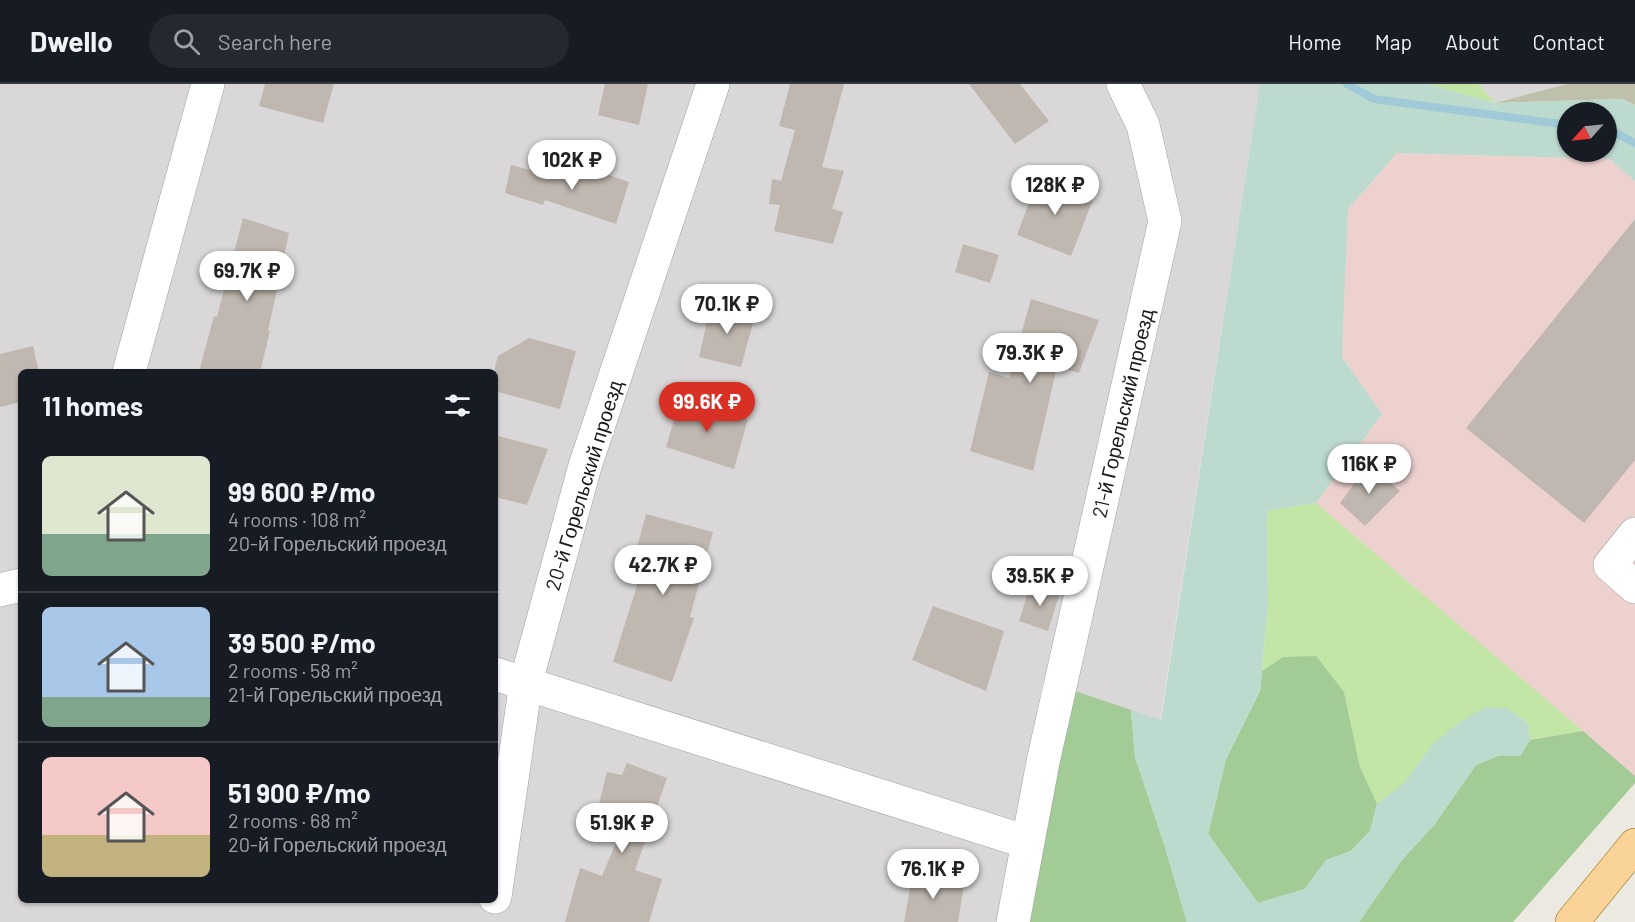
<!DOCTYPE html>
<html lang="en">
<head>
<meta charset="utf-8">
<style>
	:root { --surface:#171b24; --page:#242831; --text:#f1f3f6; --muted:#9ea1a6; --line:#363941; --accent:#d93025 }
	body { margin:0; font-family:Barlow,sans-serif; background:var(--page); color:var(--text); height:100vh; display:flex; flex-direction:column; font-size:22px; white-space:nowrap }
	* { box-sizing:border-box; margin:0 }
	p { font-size:20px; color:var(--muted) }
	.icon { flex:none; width:33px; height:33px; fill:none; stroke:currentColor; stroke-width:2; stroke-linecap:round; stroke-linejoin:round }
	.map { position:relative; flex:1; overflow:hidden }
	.drawer { position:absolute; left:18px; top:285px; width:480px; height:534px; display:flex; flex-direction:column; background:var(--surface); border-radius:9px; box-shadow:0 2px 4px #0004 }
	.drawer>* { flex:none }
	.needle { width:39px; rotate:243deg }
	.fabs { position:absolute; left:1557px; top:18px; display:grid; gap:12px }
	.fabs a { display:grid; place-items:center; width:60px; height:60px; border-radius:50%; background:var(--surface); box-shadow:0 2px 4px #0004; font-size:30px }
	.price { position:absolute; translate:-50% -51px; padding:0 14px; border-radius:21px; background:#fff; color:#222; font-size:20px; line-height:39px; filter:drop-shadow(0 2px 3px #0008) }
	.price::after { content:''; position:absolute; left:50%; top:36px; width:18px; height:14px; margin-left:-9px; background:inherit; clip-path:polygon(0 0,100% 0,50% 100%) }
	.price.on { background:var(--accent); color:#fff }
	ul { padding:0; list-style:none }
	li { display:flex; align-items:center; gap:18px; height:150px; padding:0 24px }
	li+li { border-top:2px solid var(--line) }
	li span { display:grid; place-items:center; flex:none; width:168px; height:120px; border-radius:9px; color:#555 }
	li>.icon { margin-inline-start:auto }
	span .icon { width:72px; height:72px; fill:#fffc; stroke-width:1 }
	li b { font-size:26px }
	h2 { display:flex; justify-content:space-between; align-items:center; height:72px; padding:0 24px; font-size:26px }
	header { display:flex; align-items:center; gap:36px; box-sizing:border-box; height:84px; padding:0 30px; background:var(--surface); border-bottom:2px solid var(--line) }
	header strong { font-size:28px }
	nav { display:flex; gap:33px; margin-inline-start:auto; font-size:21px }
	.search { width:420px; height:54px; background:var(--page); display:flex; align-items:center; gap:15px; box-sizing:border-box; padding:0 21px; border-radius:33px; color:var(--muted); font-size:22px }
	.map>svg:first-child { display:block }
	.residential { fill:#d9d7d7; fill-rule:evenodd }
	.commercial { fill:#edd1cf }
	.construction { fill:#bfc0ac }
	.grass { fill:#c3e6a6 }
	.forest { fill:#a3cb95 }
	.wetland { fill:#bddace; fill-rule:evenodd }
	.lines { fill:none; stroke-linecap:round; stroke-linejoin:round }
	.stream { stroke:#a1cad9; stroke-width:8 }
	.building { fill:#c0b8b0 }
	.minor-casing { stroke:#a1a1a1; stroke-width:34 }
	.major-casing { stroke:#8d6504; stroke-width:34 }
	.minor { stroke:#fff; stroke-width:33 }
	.major { stroke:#f9d398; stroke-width:33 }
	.labels { text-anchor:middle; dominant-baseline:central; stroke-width:4.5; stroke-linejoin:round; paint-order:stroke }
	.street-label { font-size:20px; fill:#1a1a1a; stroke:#fff }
</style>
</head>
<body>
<header>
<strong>Dwello</strong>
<div class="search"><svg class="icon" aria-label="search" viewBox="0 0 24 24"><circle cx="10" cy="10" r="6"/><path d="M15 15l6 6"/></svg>Search here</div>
<nav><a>Home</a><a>Map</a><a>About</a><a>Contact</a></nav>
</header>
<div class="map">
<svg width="1635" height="838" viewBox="0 0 1635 838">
	<rect width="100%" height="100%" fill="#ece9e0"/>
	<path class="residential" d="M 0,0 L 1260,0 L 1160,637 L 1043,596 L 998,838 L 0,838 ZM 21,288 L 495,288 L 495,816 L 21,816 Z
		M 1479,0 L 1567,0 L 1495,19 Z"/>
	<path class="commercial" d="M 1397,69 L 1610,75 L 1635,97 L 1635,692 L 1316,419 L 1382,330 L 1342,273 L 1348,125 Z"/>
	<path class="construction" d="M 1567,0 L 1635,0 L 1635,21 L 1622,15 L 1495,19 Z"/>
	<path class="grass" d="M 1427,0 L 1479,0 L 1495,19 Z
		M 1316,419 L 1583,647 L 1530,656 L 1528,639 L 1507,624 L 1432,661 L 1404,699 L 1377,720 L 1360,683 L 1344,608 L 1283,573 L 1262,587 L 1268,521 L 1267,427 Z"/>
	<path class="forest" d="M 1316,572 L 1344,608 L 1360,683 L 1377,720 L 1370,747 L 1351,767 L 1326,776 L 1305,805 L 1258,819 L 1208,750 L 1226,675 L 1260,607 L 1262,587 L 1283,573 Z
		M 1072,606 L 1131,626 L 1135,673 L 1164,760 L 1187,838 L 1030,838 Z
		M 1583,647 L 1635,692 L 1635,699 L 1513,838 L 1359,838 L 1402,776 L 1434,741 L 1476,681 L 1498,672 L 1520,672 L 1530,656 Z"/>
	<path class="wetland" d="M 1260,0 L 1427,0 L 1495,19 L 1622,15 L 1635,21 L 1635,97 L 1610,75 L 1397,69 L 1348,125 L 1342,273 L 1382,330 L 1316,419 L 1267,427 L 1268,521 L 1260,607 L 1226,675 L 1208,750 L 1258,819 L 1305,805 L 1326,776 L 1351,767 L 1370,747 L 1377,720 L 1404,699 L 1432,661 L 1458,639 L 1486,623 L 1507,624 L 1528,639 L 1530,656 L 1520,672 L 1498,672 L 1476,681 L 1434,741 L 1402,776 L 1359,838 L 1187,838 L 1164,760 L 1135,673 L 1131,626 L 1161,636 ZM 1568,28 L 1606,28 L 1606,68 L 1568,68 Z"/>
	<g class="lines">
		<path class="stream" d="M 1347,0 L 1374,15 L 1568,41
			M 1606,46 L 1612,47 L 1635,59"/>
	</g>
	<path class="building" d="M 265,0 L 334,0 L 323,39 L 259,22 Z
		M 605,0 L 648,0 L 639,41 L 598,31 Z
		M 790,0 L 844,0 L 822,83 L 844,87 L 832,125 L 843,128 L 833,160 L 774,147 L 780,121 L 769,120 L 772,95 L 781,97 L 795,46 L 779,42 Z
		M 969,0 L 1020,0 L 1049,37 L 1015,60 Z
		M 511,81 L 576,98 L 583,82 L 629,98 L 616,140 L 545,116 L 543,121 L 505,109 Z
		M 1039,92 L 1094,113 L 1071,172 L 1017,151 Z
		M 243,134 L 289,149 L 268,247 L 270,247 L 260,288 L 199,288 L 214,232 L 217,233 Z
		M 1635,135 L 1635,376 L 1584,439 L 1466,344 Z
		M 963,160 L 999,171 L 990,199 L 955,188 Z
		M 1031,215 L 1099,236 L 1079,289 L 1057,283 L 1033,387 L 970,367 L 989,288 L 1009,294 Z
		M 711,220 L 756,228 L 741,283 L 699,273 Z
		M 529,254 L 576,267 L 560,325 L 495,307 L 495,283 L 498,272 Z
		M 33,262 L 39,288 L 21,288 L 21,318 L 0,323 L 0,270 Z
		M 681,313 L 748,335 L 734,385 L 666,363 Z
		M 495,351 L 548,365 L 527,421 L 495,413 Z
		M 1369,380 L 1400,407 L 1365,442 L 1340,419 Z
		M 646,430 L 713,448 L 690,533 L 694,534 L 672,598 L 613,578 L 641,489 L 631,486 Z
		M 1031,499 L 1060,508 L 1048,547 L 1019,537 Z
		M 933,522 L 1004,547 L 986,607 L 912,576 Z
		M 627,679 L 667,694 L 635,786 L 662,795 L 649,838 L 565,838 L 580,784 L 602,792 L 623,742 L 596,732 L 607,688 L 622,691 Z
		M 913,788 L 964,801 L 958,838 L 904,838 Z"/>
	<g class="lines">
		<defs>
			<path id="minor" d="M 129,288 L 208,0
				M 1635,450 L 1610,481 L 1635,503
				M 0,506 L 21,501
				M 495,590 L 1027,758
				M 495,813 L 526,598 L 585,382 L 713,0
				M 1013,838 L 1043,678 L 1165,137 L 1143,41 L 1123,0"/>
			<path id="major" d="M 1572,838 L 1635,761"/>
		</defs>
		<use href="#minor" class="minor-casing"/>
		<use href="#major" class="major-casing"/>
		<use href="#minor" class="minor"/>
		<use href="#major" class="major"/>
	</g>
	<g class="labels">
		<g class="street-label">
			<text transform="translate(1122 329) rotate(-77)">21-й Горельский проезд</text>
			<text transform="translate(583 401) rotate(-73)">20-й Горельский проезд</text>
		</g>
	</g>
</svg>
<div class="fabs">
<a><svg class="needle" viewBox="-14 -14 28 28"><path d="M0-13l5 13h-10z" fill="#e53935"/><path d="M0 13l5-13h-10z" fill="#9ea1a6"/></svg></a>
</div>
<b class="price" style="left:572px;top:107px">102K ₽</b>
<b class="price" style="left:1055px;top:132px">128K ₽</b>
<b class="price" style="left:247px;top:218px">69.7K ₽</b>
<b class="price" style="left:727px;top:251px">70.1K ₽</b>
<b class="price" style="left:1030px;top:300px">79.3K ₽</b>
<b class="price on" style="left:707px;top:349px">99.6K ₽</b>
<b class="price" style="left:1369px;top:411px">116K ₽</b>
<b class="price" style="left:663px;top:512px">42.7K ₽</b>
<b class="price" style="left:1040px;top:523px">39.5K ₽</b>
<b class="price" style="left:622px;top:770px">51.9K ₽</b>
<b class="price" style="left:933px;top:816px">76.1K ₽</b>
<section class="drawer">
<h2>11 homes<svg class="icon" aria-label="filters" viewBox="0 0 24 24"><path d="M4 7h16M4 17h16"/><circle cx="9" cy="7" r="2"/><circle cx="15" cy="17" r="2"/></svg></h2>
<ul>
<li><span style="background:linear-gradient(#dfe7d0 65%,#7fa58c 0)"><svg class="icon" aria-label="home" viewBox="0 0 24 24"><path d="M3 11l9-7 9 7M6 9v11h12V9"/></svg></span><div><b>99 600 ₽/mo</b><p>4 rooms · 108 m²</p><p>20-й Горельский проезд</p></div></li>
<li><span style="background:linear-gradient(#a9c7e8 75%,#7fa58c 0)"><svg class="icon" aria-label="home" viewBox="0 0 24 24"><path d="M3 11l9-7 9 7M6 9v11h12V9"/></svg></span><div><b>39 500 ₽/mo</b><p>2 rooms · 58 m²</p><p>21-й Горельский проезд</p></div></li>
<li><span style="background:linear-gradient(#f6c9c9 65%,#c2b280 0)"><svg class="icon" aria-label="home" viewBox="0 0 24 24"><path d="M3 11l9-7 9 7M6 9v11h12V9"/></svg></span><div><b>51 900 ₽/mo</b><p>2 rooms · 68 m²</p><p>20-й Горельский проезд</p></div></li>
</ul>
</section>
</div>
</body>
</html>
